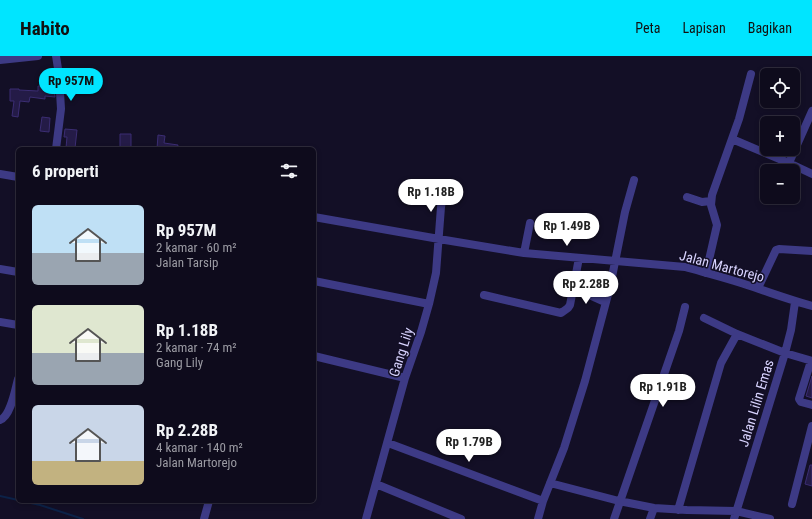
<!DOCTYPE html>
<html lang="id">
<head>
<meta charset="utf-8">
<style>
	:root { --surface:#0e0b1c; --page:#1c1929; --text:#f1f3f6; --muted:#9b9ba3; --line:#2e2b3b; --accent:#00e5ff }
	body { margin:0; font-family:"Roboto Condensed",sans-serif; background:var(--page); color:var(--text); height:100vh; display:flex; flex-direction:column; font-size:15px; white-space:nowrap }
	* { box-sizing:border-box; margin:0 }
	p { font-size:13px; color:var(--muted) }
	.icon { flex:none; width:22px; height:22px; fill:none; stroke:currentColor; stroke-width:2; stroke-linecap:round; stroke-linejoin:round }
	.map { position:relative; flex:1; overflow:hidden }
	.drawer { position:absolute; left:16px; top:91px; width:300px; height:356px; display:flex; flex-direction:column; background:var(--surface); border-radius:6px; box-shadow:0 2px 6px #0003,0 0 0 1px var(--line) }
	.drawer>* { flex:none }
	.buttons { position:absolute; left:760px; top:12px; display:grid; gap:8px }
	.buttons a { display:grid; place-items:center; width:40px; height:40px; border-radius:6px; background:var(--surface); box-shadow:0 2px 6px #0003,0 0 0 1px var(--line); font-size:20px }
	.price { position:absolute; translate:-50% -34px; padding:0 9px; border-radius:14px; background:#fff; color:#222; font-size:13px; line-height:26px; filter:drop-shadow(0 1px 2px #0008) }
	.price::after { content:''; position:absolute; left:50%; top:24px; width:12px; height:9px; margin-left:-6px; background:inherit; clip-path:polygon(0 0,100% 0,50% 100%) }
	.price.selected { background:var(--accent); color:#111 }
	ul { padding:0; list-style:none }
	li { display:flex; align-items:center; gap:12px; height:100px; padding:0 16px }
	li span { display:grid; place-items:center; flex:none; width:112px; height:80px; border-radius:6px; color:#555 }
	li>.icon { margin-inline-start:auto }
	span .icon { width:48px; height:48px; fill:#fffc; stroke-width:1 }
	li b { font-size:17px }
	h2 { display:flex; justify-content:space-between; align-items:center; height:48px; padding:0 16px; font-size:17px }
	header { display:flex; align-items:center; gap:24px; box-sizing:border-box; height:56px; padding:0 20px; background:var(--accent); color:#111 }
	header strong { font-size:19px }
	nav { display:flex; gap:22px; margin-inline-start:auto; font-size:14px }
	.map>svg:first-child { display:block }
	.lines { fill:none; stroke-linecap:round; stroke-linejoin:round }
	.stream { stroke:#0c2248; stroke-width:2 }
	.building { fill:#241b47; stroke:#3b2d73 }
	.minor { stroke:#3d3a85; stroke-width:8 }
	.labels { text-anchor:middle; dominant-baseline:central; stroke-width:3; stroke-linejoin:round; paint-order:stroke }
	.street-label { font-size:14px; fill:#d9d4ff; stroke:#130f26 }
</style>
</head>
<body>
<header>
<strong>Habito</strong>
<nav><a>Peta</a><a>Lapisan</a><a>Bagikan</a></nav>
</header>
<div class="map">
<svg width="812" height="463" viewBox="0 0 812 463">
	<rect width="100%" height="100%" fill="#130f26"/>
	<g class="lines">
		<path class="stream" d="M 0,440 L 18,444
			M 22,445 L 40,449 L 83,463"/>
	</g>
	<path class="building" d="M 95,16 L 95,23 L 83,24 L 82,37 L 75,37 L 75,39 L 66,39 L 65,31 L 73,31 L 72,17 Z
		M 38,30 L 46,31 L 46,33 L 54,34 L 55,41 L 45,40 L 45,43 L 30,41 L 29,46 L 20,45 L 18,61 L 12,60 L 14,45 L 10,45 L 10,33 L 19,33 L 19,34 L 38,35 Z
		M 42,61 L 50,62 L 49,76 L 40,75 Z
		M 65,73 L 77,74 L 75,92 L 66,92 L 67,81 L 64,81 Z
		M 120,78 L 131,78 L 131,91 L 120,91 Z
		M 158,79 L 165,80 L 164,87 L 178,89 L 177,93 L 157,93 Z
		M 812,320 L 812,342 L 806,340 Z
		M 810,409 L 812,409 L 812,430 L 805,428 Z"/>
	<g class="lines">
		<path class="minor" d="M 0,4 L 38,0
			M 732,83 L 789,107 L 812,118
			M 56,93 L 61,53 L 59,19 L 56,0
			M 789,107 L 812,55
			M 0,118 L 18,121
			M 687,141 L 702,146 L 711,145
			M 314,161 L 439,183 L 524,197 L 685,211 C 710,218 735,224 759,233 C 777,239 794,245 812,250
			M 524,197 L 530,167
			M 0,213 L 18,216
			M 706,217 L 717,169 L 711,149 L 712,139 L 739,63 L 751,18
			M 314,225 L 429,248
			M 574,232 L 605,246
			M 758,232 L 776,194 L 779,193 L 812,195
			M 484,239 L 561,257 L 568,252 L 570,249 L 579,202
			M 704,262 L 737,278 L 785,297 L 812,305
			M 0,266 L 18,269
			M 314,300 L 405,322
			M 811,305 L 799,343 L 801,346 L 812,349
			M 0,364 C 11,360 15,334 18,323
			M 388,387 L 543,445
			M 550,427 L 619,445 L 654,452 L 687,454 L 736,455 L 770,463
			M 376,428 L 461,463
			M 792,448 L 812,370
			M 678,454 L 721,307 L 737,278
			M 204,463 L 209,445
			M 366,463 L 405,322 L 421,276 L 429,248 L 436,217 L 441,151 L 444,133
			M 538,463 L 543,445 L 564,392 L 585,325 L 610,231 L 625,156 L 634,124
			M 614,463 L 679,275 L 685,251
			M 650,463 L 654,452
			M 734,463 L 785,297 L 791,274 L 795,246"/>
	</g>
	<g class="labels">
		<g class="street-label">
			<text transform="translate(722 210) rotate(15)">Jalan Martorejo</text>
			<text transform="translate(401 296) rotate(-72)">Gang Lily</text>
			<text transform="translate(756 347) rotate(-73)">Jalan Lilin Emas</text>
		</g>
	</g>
</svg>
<div class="buttons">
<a><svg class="icon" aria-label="locate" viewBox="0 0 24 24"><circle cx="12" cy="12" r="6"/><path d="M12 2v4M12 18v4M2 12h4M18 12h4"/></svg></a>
<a>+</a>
<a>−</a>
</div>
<b class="price selected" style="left:71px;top:46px">Rp 957M</b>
<b class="price" style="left:431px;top:157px">Rp 1.18B</b>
<b class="price" style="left:567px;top:191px">Rp 1.49B</b>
<b class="price" style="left:586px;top:249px">Rp 2.28B</b>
<b class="price" style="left:663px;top:352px">Rp 1.91B</b>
<b class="price" style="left:469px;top:407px">Rp 1.79B</b>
<section class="drawer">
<h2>6 properti<svg class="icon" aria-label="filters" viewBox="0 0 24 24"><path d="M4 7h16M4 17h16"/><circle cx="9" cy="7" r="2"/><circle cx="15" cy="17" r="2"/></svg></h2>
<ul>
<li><span style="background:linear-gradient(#bfe0f5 60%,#9aa5b1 0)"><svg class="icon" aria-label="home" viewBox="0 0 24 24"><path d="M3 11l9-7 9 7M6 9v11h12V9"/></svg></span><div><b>Rp 957M</b><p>2 kamar · 60 m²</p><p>Jalan Tarsip</p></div></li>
<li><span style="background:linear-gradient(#dfe7d0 60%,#9aa5b1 0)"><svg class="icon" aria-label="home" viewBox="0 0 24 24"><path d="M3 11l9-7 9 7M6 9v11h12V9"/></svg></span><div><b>Rp 1.18B</b><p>2 kamar · 74 m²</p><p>Gang Lily</p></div></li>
<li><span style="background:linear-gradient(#c9d6e8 70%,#c2b280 0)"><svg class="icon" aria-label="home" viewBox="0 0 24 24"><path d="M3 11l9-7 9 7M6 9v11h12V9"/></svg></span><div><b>Rp 2.28B</b><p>4 kamar · 140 m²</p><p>Jalan Martorejo</p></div></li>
</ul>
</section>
</div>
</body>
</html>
